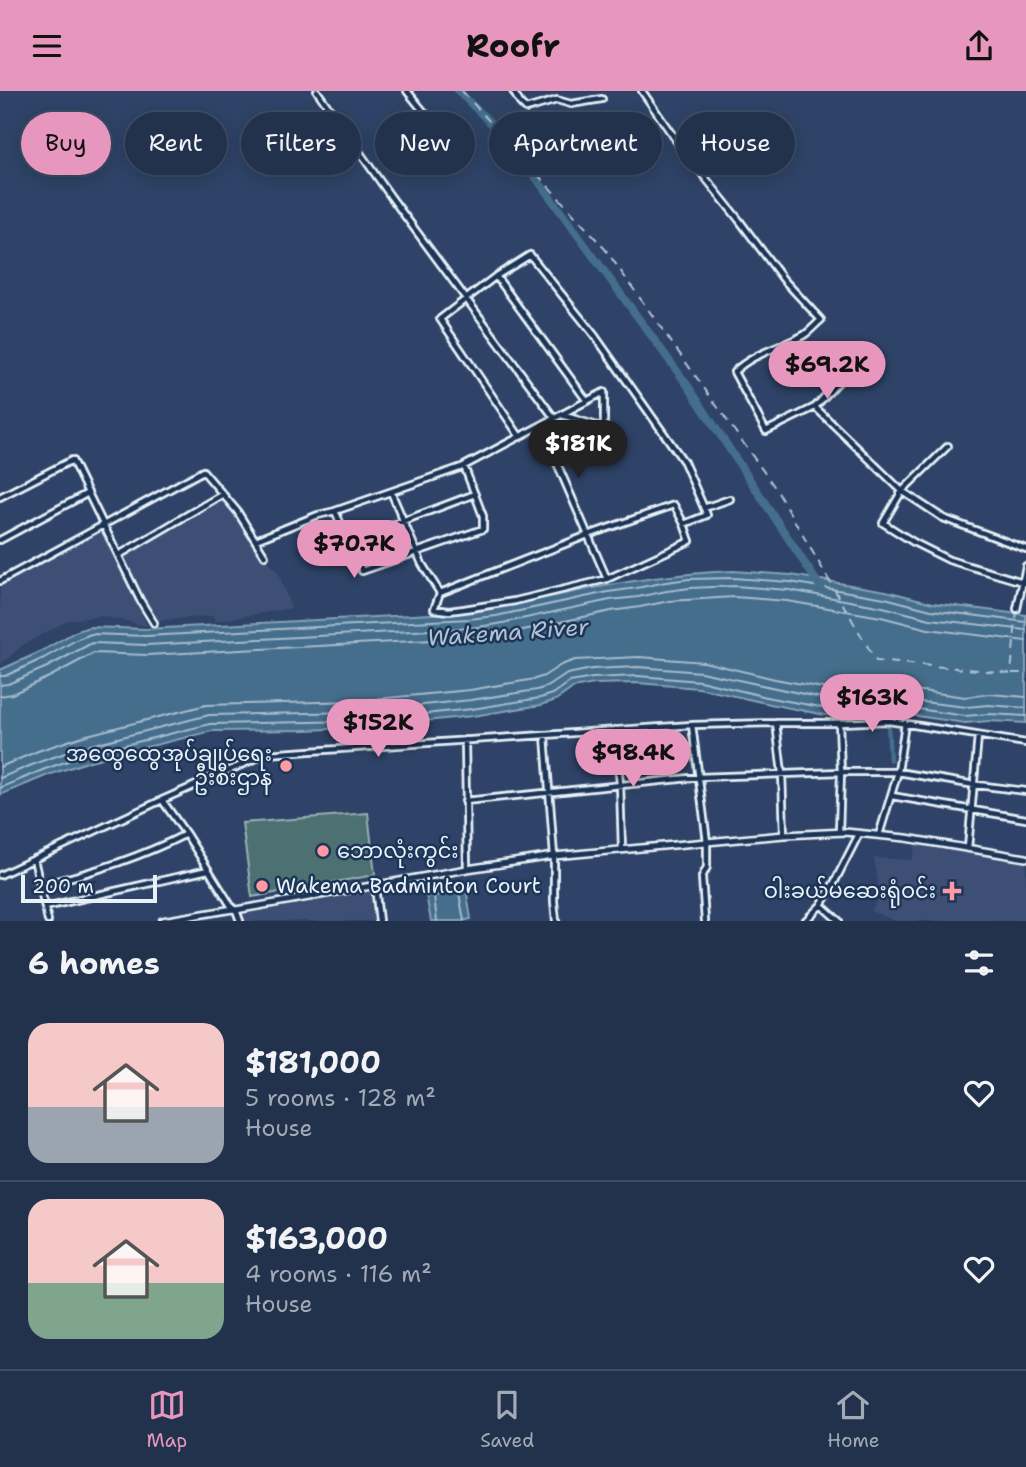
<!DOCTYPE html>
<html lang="en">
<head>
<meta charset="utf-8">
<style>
	:root { --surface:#22324d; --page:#2e3e57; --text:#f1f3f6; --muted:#a2aab6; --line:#3f4d65; --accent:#e797bd }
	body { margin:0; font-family:"Shantell Sans","Noto Sans Myanmar",sans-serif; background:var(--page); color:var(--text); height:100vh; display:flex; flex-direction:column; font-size:26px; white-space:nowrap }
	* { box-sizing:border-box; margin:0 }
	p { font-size:23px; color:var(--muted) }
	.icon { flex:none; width:38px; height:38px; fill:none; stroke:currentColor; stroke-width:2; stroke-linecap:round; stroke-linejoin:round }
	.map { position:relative; height:830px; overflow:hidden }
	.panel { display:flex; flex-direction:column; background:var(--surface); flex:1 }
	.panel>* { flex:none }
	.top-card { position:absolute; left:21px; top:21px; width:985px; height:63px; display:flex; gap:14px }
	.scale { position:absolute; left:21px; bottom:18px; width:136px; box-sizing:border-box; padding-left:7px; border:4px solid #e8f1f8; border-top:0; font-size:19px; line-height:24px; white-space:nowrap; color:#e8f1f8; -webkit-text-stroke:5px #1d3557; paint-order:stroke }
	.price { position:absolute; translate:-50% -60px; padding:0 16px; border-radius:24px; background:var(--accent); color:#111; font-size:23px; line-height:46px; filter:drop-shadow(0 2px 4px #0008) }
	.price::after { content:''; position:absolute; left:50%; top:42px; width:21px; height:16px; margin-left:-10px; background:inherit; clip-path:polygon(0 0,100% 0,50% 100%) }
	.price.selected { background:#222; color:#fff }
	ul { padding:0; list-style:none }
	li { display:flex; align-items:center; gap:21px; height:175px; padding:0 28px }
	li+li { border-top:2px solid var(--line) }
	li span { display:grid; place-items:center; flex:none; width:196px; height:140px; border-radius:21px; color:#555 }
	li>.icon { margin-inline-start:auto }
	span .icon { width:84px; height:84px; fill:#fffc; stroke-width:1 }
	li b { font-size:30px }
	h2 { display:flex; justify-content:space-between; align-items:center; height:84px; padding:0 28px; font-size:30px }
	.tag { padding:0 24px; border-radius:32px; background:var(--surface); box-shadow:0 4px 18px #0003,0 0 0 2px var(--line); font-size:24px; line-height:63px }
	.tag.selected { background:var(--accent); color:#111 }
	header { display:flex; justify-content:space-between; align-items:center; height:91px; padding:0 28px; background:var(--accent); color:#111; font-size:32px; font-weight:700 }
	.tabs { display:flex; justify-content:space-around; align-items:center; height:98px; border-top:2px solid var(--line); background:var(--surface); font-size:19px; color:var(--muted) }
	.tabs a { display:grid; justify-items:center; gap:4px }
	.tabs .selected { color:var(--accent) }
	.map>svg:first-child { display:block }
	.built { fill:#3d5075 }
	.green { fill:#4e7172; stroke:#9bb1b5; stroke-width:2 }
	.water { fill:#446d8c; stroke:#86a2b7; stroke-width:2 }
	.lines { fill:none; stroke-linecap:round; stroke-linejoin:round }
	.shore { stroke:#a6bccd; stroke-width:2 }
	.canal { stroke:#446d8c; stroke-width:4.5 }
	.river { stroke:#446d8c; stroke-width:8 }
	.ferry { stroke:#afc3d2; stroke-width:2; stroke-dasharray:9 7; stroke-linecap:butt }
	.minor-casing { stroke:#e8f1f8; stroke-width:10 }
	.tertiary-casing { stroke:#e8f1f8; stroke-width:10 }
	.minor { stroke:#1d3557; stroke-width:4.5 }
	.tertiary { stroke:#1d3557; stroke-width:5 }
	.poi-dot { fill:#ff9aa2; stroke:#1d3557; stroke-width:2.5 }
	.labels { text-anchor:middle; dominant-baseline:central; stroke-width:5; stroke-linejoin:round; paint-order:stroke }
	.poi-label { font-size:21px; fill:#e8f1f8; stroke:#1d3557; text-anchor:end }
	.water-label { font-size:23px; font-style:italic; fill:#afc3d2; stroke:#1d3557 }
</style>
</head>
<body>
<header><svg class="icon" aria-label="menu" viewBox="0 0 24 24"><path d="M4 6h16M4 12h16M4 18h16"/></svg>Roofr<svg class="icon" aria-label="share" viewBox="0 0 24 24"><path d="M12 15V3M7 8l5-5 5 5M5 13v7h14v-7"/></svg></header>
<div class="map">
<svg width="1026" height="830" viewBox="0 0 1026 830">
	<rect width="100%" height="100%" fill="#2e4367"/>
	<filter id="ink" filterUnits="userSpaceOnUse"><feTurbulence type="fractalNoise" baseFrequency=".0143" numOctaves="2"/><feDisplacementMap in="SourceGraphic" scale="14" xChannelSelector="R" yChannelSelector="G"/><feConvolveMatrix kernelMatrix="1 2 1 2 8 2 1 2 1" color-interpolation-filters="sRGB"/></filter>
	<g filter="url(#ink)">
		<path class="built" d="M 221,409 L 234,423 L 263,467 L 278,481 L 291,517 L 216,530 L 212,525 L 155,530 L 124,466 Z
			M 103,438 L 147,535 L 102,525 L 68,529 L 23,554 L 0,574 L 0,495 Z
			M 916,752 L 1026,771 L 1026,830 L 895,830 L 871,820 L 877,809 L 878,791 L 874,767 L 912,769 Z
			M 371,800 L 374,830 L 244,830 L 242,824 Z"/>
		<path class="green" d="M 368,722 L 375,784 L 252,806 L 242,732 Z"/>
		<path class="water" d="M 733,480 L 791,484 L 886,500 L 933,512 L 1026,524 L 1026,632 L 989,630 L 965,632 L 917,625 L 888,624 L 883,617 L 877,614 L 858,617 L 838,625 L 825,624 L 770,613 L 699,597 L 637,592 L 594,593 L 573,597 L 556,609 L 541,614 L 473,625 L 358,637 L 304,639 L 212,640 L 90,670 L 48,684 L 0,704 L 0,579 L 40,561 L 75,541 L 89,536 L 146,538 L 469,521 C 501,517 532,509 564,503 C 620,491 676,482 733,480 Z
			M 465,791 L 471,828 L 462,830 L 431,830 L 425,798 Z"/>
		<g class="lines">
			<path class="shore" d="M 0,585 L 5,585 L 44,567 L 78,548 L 91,543 L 146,545 L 469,528 L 496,525 L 608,501 L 637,497 L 666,491 L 689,488 L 733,487 L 790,491 L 885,507 L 931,519 L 1026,531
				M 0,594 L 8,593 L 47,576 L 92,552 L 146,554 L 470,537 L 498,533 L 610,509 L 638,506 L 667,500 L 690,497 L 734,495 L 789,499 L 883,516 L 930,528 L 1026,539
				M 0,605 L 12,603 L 51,585 L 94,562 L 147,564 L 471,547 L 500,544 L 611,520 L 640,516 L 669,510 L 734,506 L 787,510 L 881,526 L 928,538 L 1026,550
				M 0,676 L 38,660 L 83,645 L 206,614 L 356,610 L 470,599 L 535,588 L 544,585 L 561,574 L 575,569 L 639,566 L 704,571 L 775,588 L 828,598 L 837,598 L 852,592 L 878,588 L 890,591 L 901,597 L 965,606 L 990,603 L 1026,606
				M 0,687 L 42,670 L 86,655 L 209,624 L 357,621 L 471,609 L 537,599 L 549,595 L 567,583 L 592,578 L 638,576 L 701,581 L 827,608 C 856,610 867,587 897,608 L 966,616 L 989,614 L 1026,617
				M 0,697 L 45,678 L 88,663 L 210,633 L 358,630 L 472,618 L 540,607 L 553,603 L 570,591 L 593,587 L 638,585 L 700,590 L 771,607 L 826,617 L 838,617 L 856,611 L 877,607 L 885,610 L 893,617 L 918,618 L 965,625 L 989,623 L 1026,625
				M 437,830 L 434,805 L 456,800 L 459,802 L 464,830"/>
			<path class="canal" d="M 888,632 L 890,669"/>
			<path class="river" d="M 458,0 L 509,50 L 688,295 L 821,497"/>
			<path class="ferry" d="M 462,0 L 605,158 L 776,398 L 876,570 L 1011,582
				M 1017,519 L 1011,582 L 1026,582"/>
			<defs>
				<path id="minor" d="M 317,0 L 391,106 L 555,328
					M 407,0 L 428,26
					M 513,0 L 520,12 L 526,18 L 557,9 L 571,13 L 602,8
					M 642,0 L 680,55 L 739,129 L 783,188 L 821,229 C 815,234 810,240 804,244 C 780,257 753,262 734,281 L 766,340 L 815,316 L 902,400 L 948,355
					M 496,185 L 587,310
					M 815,316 L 840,289
					M 520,346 L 440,228 L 496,185 L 530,164 L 595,245 L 684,371 L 704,417 L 730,408
					M 391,401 L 422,473 L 440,502 L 434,518 L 449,520 L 464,518 L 515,510 L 607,488 L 690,450 L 684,433 L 674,414 L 588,444 L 607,488
					M 0,406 L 72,369 L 140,509 L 154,532
					M 335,420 L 362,480 L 483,438 L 483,425 L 464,375
					M 684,433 L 707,424 L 704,417
					M 0,449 L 88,402
					M 256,449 L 318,424 L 335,420 L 462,376 L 604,301 L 604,337
					M 350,450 L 475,403
					M 1026,458 L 943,427 L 902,400 L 883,432 L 915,452 L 949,469 L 1026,492
					M 119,464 L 223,403
					M 0,490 L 203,380 L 237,420 L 265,465
					M 440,502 L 588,444 L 556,370 L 608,350 L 604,337 L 562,324
					M 1017,518 L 1026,475
					M 776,632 L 782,682 L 784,744
					M 839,632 L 841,681 L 839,741
					M 692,634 L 707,751 L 707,776 L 702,786 L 705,830
					M 615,639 L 620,693 L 622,758
					M 545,645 L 554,765 L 554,810 L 556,830
					M 465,649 L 467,778
					M 892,705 L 1026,728
					M 162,709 L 186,743 L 233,818
					M 465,710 L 699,686 L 841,681 L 898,681 L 969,693 L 1026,700
					M 879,744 L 898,681 L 905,632
					M 968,757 L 978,645
					M 34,768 L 48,830
					M 0,784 L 162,709 L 266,663 L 692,634 L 776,632 L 839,632 L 889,630 L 1026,652
					M 40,794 C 92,782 139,767 186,743
					M 375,795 L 379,830
					M 821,814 L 839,830
					M 45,816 L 208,779
					M 236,819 L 240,830
					M 805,830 L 821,814 L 834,792 L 859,743"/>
				<path id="tertiary" d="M 162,830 L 233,818 L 236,819 L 467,778 L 554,765 L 784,744 L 845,741 L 906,747 L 1026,767"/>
			</defs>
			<use href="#minor" class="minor-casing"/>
			<use href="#tertiary" class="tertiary-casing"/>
			<use href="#minor" class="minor"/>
			<use href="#tertiary" class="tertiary"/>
		</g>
	</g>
	<g class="poi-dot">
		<circle cx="286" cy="675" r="7"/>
		<circle cx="323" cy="760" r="7"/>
		<circle cx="262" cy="795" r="7"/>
		<path d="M948.5 789.5h7v7h7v7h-7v7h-7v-7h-7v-7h7z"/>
	</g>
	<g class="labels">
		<g class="poi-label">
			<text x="272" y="663">အထွေထွေအုပ်ချုပ်ရေး<tspan x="272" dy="24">ဦးစီးဌာန</tspan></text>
			<text x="337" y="760" text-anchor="start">ဘောလုံးကွင်း</text>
			<text x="276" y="795" text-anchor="start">Wakema Badminton Court</text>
			<text x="936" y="800">ဝါးခယ်မဆေးရုံဝင်း</text>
		</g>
		<g class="water-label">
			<text transform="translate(508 541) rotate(-4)">Wakema River</text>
		</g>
	</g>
</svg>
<div class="scale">200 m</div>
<b class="price" style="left:827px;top:310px">$69.2K</b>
<b class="price selected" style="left:578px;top:389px">$181K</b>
<b class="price" style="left:354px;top:489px">$70.7K</b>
<b class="price" style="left:872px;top:643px">$163K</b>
<b class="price" style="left:378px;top:668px">$152K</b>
<b class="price" style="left:633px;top:698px">$98.4K</b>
<div class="top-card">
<a class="tag selected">Buy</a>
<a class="tag">Rent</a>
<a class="tag">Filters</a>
<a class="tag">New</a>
<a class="tag">Apartment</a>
<a class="tag">House</a>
</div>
</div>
<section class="panel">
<h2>6 homes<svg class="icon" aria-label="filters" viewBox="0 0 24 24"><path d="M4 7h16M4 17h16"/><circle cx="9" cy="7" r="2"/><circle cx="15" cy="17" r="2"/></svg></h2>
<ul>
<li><span style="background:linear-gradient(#f6c9c9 60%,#9aa5b1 0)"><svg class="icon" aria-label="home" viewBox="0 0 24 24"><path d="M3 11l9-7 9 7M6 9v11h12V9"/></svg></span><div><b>$181,000</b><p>5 rooms · 128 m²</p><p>House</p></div><svg class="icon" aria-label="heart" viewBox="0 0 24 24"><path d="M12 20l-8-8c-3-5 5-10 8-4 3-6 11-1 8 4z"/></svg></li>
<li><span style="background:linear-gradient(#f6c9c9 60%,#7fa58c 0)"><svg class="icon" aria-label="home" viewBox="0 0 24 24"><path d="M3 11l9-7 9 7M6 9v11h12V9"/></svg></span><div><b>$163,000</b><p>4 rooms · 116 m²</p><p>House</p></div><svg class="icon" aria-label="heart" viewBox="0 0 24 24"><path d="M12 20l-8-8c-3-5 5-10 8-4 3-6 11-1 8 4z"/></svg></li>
</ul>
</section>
<nav class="tabs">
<a class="selected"><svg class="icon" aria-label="map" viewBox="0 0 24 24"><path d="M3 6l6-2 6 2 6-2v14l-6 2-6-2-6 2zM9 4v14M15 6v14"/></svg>Map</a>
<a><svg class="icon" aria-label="saved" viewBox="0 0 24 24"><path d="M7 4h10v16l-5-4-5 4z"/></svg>Saved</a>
<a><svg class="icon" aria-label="home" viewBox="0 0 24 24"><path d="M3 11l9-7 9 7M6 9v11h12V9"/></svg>Home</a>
</nav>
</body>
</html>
